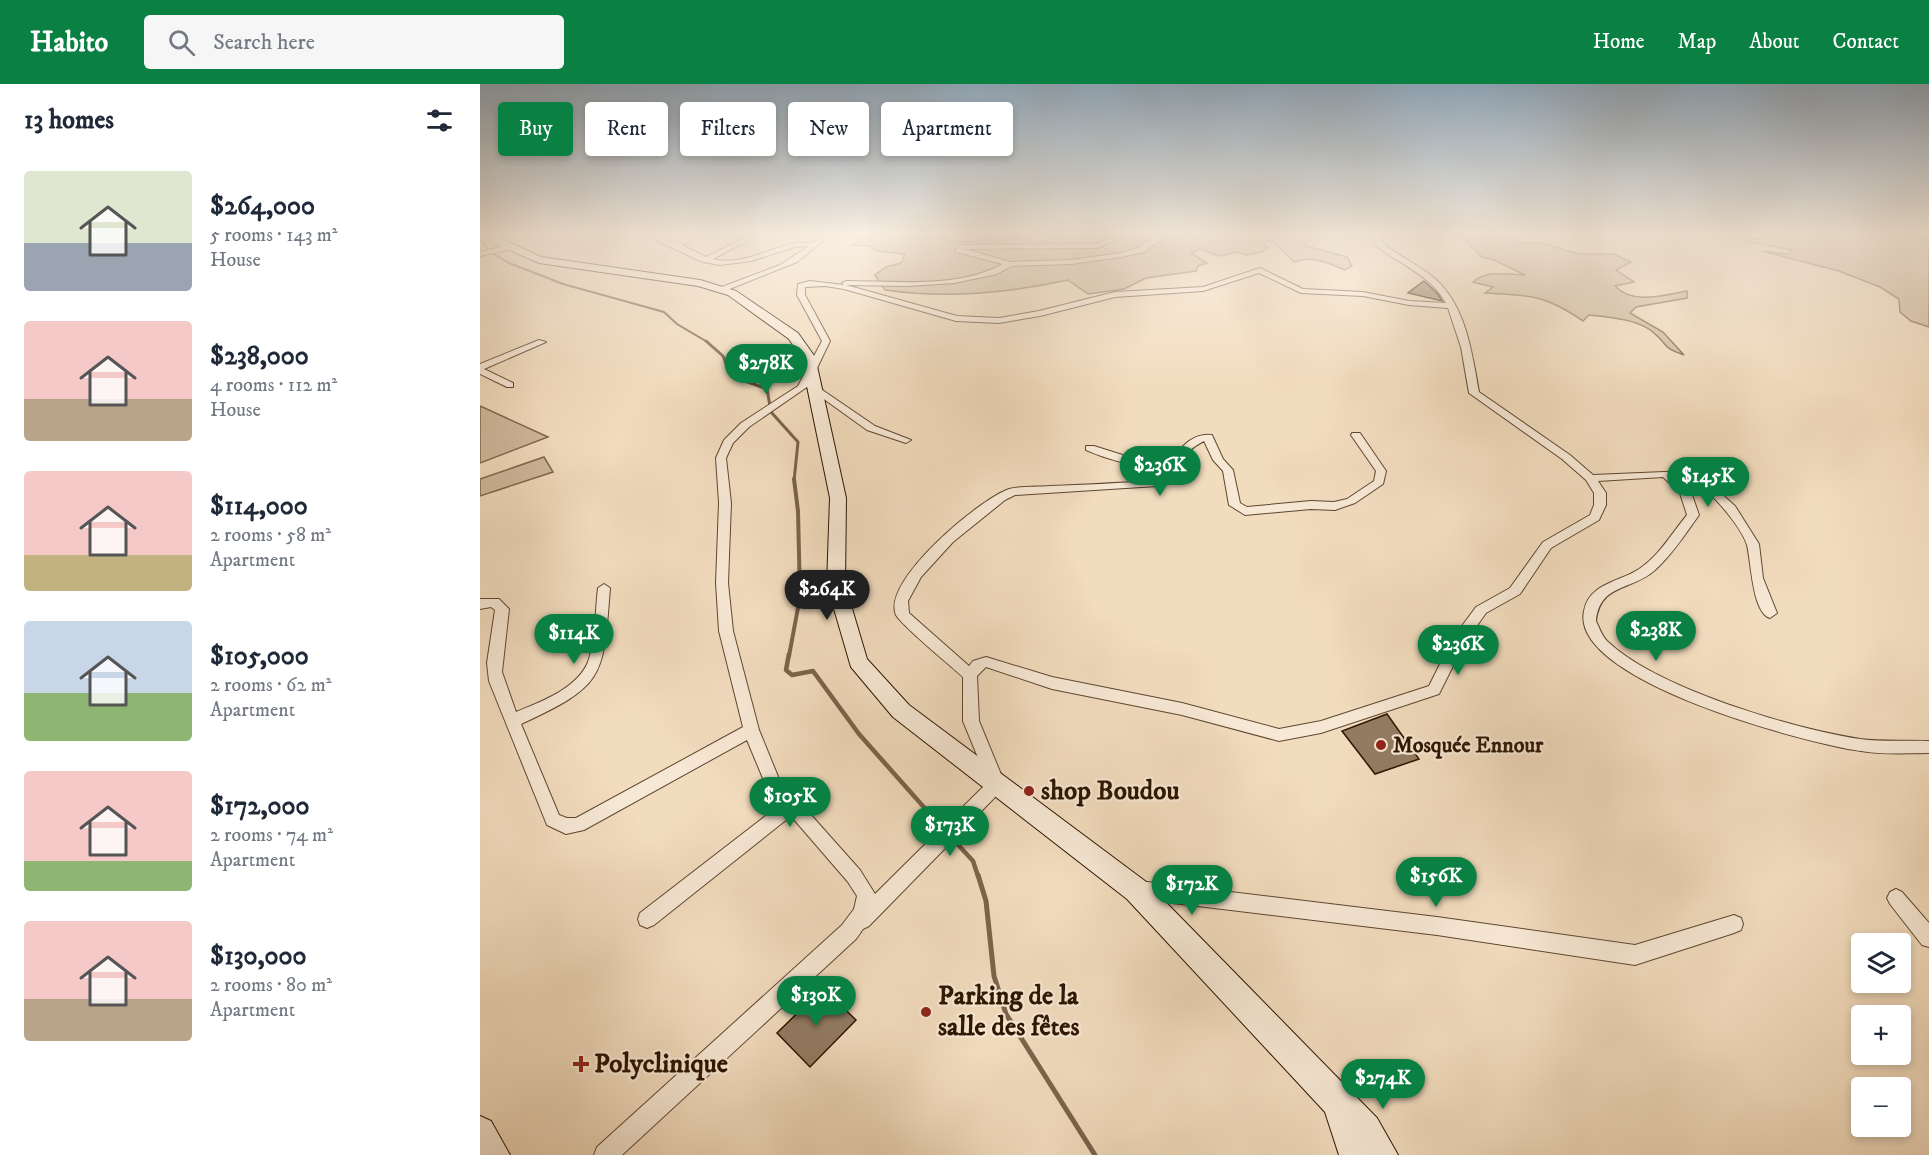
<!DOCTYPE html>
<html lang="en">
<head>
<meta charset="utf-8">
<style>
	:root { --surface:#fff; --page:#f6f6f7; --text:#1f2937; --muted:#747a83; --accent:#0b8043 }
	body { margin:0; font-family:"IM FELL DW Pica",serif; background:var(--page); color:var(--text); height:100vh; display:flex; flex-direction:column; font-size:22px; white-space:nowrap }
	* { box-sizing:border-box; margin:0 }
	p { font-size:20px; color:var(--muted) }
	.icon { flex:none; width:33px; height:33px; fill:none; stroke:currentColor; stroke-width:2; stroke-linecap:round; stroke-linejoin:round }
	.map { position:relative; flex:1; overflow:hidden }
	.side { display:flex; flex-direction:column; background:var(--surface); width:480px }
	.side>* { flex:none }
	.hud { position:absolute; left:18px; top:18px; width:570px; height:54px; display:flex; gap:12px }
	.controls { position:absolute; left:1371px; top:849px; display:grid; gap:12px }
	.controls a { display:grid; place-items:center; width:60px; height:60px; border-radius:6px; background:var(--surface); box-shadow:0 3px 9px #0003; font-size:30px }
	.price { position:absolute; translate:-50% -51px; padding:0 14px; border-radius:21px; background:var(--accent); color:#fff; font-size:20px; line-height:39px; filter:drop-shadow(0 2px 3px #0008) }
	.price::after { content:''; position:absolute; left:50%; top:36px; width:18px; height:14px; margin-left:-9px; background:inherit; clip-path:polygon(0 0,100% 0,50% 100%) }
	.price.active { background:#222; color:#fff }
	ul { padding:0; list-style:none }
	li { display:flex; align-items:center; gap:18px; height:150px; padding:0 24px }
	li span { display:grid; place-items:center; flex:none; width:168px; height:120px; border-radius:6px; color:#555 }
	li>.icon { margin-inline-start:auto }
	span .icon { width:72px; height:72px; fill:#fffc; stroke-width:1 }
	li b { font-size:26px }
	h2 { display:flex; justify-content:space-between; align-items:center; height:72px; padding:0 24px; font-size:26px }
	.pill { padding:0 21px; border-radius:6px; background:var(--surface); box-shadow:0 3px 9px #0003; font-size:21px; line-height:54px }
	.pill.active { background:var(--accent); color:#fff }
	header { display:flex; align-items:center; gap:36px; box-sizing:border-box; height:84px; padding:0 30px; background:var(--accent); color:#fff }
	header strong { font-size:28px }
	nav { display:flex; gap:33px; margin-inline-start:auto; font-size:21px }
	.search { width:420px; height:54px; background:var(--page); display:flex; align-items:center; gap:15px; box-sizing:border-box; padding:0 21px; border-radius:6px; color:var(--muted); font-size:22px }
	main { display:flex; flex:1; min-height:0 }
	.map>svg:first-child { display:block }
	.green { fill:#d1ba9e; stroke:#7f684f; stroke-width:1.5 }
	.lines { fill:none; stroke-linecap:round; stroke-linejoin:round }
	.stream-far4 { stroke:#7b644b; stroke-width:2 }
	.stream-far3 { stroke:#7b644b; stroke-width:3 }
	.stream-far2 { stroke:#7b644b; stroke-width:4 }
	.stream-far1 { stroke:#7b644b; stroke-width:4.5 }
	.stream { stroke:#7b644b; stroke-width:5 }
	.building { fill:#937c63; stroke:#2d1500; stroke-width:1.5 }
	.street-casing { stroke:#5e4730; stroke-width:2 }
	.secondary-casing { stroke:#2d1500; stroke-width:2 }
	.street { fill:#f7e8d5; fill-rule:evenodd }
	.secondary { fill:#f7e8d5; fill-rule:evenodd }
	.poi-dot { fill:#8f2418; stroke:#f7e8d5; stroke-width:2 }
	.labels { text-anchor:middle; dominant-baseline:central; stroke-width:4.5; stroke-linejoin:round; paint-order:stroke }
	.poi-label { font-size:22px; font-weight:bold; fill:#2d1500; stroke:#f7e8d5; text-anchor:start }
	.near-poi-label { font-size:27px; font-weight:bold; fill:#2d1500; stroke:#f7e8d5; text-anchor:start }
</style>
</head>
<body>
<header>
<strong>Habito</strong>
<div class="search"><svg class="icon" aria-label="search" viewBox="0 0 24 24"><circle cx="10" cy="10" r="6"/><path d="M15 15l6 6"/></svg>Search here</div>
<nav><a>Home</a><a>Map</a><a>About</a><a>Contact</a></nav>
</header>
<main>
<section class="side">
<h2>13 homes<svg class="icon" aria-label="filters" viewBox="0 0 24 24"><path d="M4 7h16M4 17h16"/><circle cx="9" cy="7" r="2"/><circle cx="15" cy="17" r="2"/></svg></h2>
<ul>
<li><span style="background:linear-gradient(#dfe7d0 60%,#9aa5b1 0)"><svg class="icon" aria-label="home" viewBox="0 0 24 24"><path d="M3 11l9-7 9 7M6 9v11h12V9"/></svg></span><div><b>$264,000</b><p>5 rooms · 143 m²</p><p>House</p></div></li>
<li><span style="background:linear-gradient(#f6c9c9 65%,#b9a48a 0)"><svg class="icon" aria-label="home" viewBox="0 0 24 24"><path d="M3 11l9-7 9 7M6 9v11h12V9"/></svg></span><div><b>$238,000</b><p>4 rooms · 112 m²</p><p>House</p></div></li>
<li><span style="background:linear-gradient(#f6c9c9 70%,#c2b280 0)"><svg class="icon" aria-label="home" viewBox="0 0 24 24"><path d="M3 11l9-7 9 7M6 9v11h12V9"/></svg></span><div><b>$114,000</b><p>2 rooms · 58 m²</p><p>Apartment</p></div></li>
<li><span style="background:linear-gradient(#c9d6e8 60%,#8fb573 0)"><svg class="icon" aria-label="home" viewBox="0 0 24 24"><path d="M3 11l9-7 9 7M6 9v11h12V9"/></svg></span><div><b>$105,000</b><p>2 rooms · 62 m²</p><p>Apartment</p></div></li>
<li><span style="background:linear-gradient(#f6c9c9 75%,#8fb573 0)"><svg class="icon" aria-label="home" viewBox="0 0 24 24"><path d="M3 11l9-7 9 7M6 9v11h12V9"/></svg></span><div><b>$172,000</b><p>2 rooms · 74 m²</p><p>Apartment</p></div></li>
<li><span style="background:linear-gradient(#f6c9c9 65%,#b9a48a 0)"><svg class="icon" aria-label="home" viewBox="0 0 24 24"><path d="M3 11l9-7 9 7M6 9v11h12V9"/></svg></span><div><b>$130,000</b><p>2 rooms · 80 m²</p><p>Apartment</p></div></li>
</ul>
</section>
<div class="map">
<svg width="1449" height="1071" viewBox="0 0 1449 1071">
	<rect width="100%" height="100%" fill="#f2dcbe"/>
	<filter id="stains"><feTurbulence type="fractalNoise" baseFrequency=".00333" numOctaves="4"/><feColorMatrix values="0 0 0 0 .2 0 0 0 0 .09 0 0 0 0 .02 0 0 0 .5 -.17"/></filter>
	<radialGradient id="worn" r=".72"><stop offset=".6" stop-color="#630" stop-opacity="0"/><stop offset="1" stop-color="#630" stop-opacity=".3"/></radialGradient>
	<path class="green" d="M 398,149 L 466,149 L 462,154 L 470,157 L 489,158 L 543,149 L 824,149 L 822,152 L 826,162 L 867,173 L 872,182 L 865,186 C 848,179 832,171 814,178 L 793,157 L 783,157 L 788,164 L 782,168 L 767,171 L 758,168 L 739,172 L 720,165 L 711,169 L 727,179 L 718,182 L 716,187 L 666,194 L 644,205 L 608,210 L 588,196 C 527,209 468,215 405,206 L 395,191 L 406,183 L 421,179 L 425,170 L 396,167 L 389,162 L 371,161 L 378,159 L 381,154 L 397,152 Z
		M 978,149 L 1036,149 L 1038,159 L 1062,159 L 1098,170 L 1134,170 L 1151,178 L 1136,186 L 1154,198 L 1135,202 C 1152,221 1184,211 1207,207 L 1207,214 L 1156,223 L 1150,229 L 1183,248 L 1204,271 C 1181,263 1190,263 1174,249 C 1159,235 1128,233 1109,231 L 1103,237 C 1065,211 1050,211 1005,209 L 1013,203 L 993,198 C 1007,185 1029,191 1045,191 L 1014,176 L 1002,173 Z
		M 1303,149 L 1435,149 L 1449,158 L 1449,243 L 1431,237 L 1420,228 L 1419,215 L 1400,203 L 1359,187 L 1282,167 L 1308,170 L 1312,166 L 1266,157 Z
		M 0,322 L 68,353 L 0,379 Z
		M 64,373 L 73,388 L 0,412 L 0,395 Z"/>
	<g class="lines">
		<path class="stream-far4" d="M 0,155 L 10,168 L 29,179 L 83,200 L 184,228 L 197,240 L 229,259"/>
		<path class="stream-far3" d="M 226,257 L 243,272 L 251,292 L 287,305 L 291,328 L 318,358 L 314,397"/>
		<path class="stream-far2" d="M 309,572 L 320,513 L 318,427 L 314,395"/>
		<path class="stream-far1" d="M 309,570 L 306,586 L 312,591 L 333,587 L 379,650 L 465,747
			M 470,752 L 493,777 L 498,792"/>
		<path class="stream" d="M 498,791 L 506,817 L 514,892 L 526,930 L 615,1071"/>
	</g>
	<path class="building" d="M 944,197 L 958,210 L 962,217 L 928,209 Z
		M 907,630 L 939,675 L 895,690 L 862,647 Z
		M 343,904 L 376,936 L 330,983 L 297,949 Z"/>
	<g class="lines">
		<defs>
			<path id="street" d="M 216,149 L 224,149 L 202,161 L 226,173 L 274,149 L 282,149 L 233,175 C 262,182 287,165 315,159 C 321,158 328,160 333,158 C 342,156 343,149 353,149 L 317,178 L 242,208 L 238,206 L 239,204 L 300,181 L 329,162 L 315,163 L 271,177 L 240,181 L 223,178 L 177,157 L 181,155 L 195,159 Z
				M 645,149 L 654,149 L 617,164 L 485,165 L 530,178 L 591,176 L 641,169 L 658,164 L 672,154 L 689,149 L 699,149 L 678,158 L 664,168 L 641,173 L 591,180 L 531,182 L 517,190 L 474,199 L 428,202 L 366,201 L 477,232 L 519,234 L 559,227 L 635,208 L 723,203 L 780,184 L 823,205 L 883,208 L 929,217 L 966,219 C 950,190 918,180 894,160 L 895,149 L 901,149 L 901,157 C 917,172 938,180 954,194 C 986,221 992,269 999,308 L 1090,371 L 1113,391 L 1208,387 L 1225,395 L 1255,422 L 1279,460 L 1283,494 L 1297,529 L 1290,534 C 1272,529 1271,476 1267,461 C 1261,442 1224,397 1205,393 C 1202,393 1199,393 1196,393 L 1211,408 L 1219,431 C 1206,449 1192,471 1175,486 C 1152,507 1120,499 1116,537 C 1119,543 1122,552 1127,557 C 1177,605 1312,644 1380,655 C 1403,658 1426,656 1449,657 L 1449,669 C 1426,669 1403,671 1381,667 C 1329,660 1089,597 1104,527 C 1109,499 1140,498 1159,485 C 1179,472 1192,449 1207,431 L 1200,409 L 1183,393 L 1118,397 L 1126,409 L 1126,421 L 1119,436 L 1071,464 L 1040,510 L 1006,529 L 984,560 L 959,610 L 841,649 L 799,657 L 702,631 L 572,605 L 506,583 L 497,592 L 499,637 L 525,700 L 523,705 L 389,842 L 383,845 L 376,855 L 142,1071 L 114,1071 L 117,1063 L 362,841 L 374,825 L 377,812 L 368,798 L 311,732 L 174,841 L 167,844 L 160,841 L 158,835 L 160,829 L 301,720 L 287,704 L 267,656 L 104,746 L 86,750 L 67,741 L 9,597 L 7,579 L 15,526 L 11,523 L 0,525 L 0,515 L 19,515 L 29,525 L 22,588 L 36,628 C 60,618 97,605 108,578 C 116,556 115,528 118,504 L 124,500 L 130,504 C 123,593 126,601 41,640 L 79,731 L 87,734 L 96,734 L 263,643 L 239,547 L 236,499 L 239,419 L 236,374 L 244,356 L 261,339 L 318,302 L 342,257 L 317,211 L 318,200 L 330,197 L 364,201 L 362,199 L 366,197 C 417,197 477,205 523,180 L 476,168 L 475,166 L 480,161 L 616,160 ZM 779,189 L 821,209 L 883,212 L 929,221 L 968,224 L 981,263 L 989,309 L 1082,375 L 1106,396 L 1114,409 L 1114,421 L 1110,431 L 1063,458 L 1030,504 L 996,523 L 973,554 L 949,602 L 841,637 L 799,645 L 702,619 L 572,593 L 506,573 L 493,577 L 489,582 L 429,529 L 428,517 L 441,493 L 473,458 L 525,416 L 535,411 L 677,402 L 695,385 L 699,384 C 699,373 714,362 724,357 L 733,376 L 743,387 L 749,421 L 765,431 L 831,425 L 855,426 L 875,419 L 903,400 L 906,387 L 880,349 L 872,349 L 871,351 L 896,387 L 894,397 L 867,415 L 854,418 L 831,417 L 767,423 L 760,419 L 753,386 L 743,375 L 732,351 C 712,348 700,365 689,378 L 652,374 L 614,362 L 606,362 L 606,366 C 631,377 657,383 684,385 L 670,397 C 637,399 604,401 570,402 C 558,403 541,402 529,405 C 500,415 401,497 416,531 C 421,541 471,582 483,593 L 483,637 L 508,698 L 395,810 L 380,786 L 299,695 L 279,646 L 253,547 L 248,499 L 251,419 L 246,374 L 253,359 L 269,343 L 327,303 L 387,346 L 426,359 L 431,356 L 395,342 L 335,301 L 328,303 L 350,257 L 325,211 L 325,203 L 345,202 L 364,205 L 476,237 L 519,239 L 560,232 L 635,213 L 723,207 Z
				M 29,161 L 32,161 L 32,165 L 0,172 L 0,168 Z
				M 59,256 L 66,258 L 4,285 L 33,299 L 33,303 L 27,303 L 0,290 L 0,280 Z
				M 659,797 L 957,833 L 1155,861 L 1254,831 L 1261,834 L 1263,840 L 1261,846 L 1254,849 L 1155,881 L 957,851 L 659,815 L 653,812 L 650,806 L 653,800 Z
				M 1416,805 L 1422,808 L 1449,839 L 1449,863 L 1442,861 L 1410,820 L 1407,814 L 1410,808 Z"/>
			<path id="secondary" d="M 8,149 L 18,149 L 20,154 L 61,173 L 220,196 L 256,207 L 318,249 L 335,273 L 366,414 L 365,501 L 387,575 L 429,621 L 665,797 L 897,1034 L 918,1071 L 859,1071 L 845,1028 L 647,815 L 413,633 L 371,583 L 347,501 L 350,414 L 321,273 L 309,255 L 248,211 L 218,202 L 59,179 L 11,158 Z
				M 0,1032 L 11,1037 L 30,1071 L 0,1071 Z"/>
		</defs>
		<use href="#street" class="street-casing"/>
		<use href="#secondary" class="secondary-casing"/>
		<use href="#street" class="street"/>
		<use href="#secondary" class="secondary"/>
	</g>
	<linearGradient id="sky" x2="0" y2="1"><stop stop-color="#91a9bd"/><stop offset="0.5" stop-color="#f9efe2"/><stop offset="1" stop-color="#f9efe2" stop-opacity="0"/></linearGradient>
	<rect width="1449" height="299" fill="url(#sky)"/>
	<g class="poi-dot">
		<circle cx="901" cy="661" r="6"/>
		<circle cx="549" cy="707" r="6"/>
		<circle cx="446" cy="928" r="6"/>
		<path d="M98 971h6v6h6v6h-6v6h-6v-6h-6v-6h6z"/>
	</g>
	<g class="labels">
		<g class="poi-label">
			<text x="913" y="661">Mosquée Ennour</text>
		</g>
		<g class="near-poi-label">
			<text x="561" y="707">shop Boudou</text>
			<text x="458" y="912">Parking de la<tspan x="458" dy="31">salle des fêtes</tspan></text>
			<text x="114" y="980">Polyclinique</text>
		</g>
	</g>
	<rect width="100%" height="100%" filter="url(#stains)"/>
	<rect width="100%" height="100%" fill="url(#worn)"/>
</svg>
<div class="controls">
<a><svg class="icon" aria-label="layers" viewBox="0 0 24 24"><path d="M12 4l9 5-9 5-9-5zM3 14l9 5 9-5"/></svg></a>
<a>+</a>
<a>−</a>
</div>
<b class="price" style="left:286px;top:311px">$278K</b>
<b class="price" style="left:680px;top:413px">$236K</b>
<b class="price" style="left:1228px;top:424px">$145K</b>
<b class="price active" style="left:347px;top:537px">$264K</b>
<b class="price" style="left:1176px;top:578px">$238K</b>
<b class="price" style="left:94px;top:581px">$114K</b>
<b class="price" style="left:978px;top:592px">$236K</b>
<b class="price" style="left:310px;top:744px">$105K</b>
<b class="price" style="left:470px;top:773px">$173K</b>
<b class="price" style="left:956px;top:824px">$156K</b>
<b class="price" style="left:712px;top:832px">$172K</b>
<b class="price" style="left:336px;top:943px">$130K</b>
<b class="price" style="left:903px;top:1026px">$274K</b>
<div class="hud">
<a class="pill active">Buy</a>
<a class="pill">Rent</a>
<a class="pill">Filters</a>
<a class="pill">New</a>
<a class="pill">Apartment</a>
</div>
</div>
</main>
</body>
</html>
